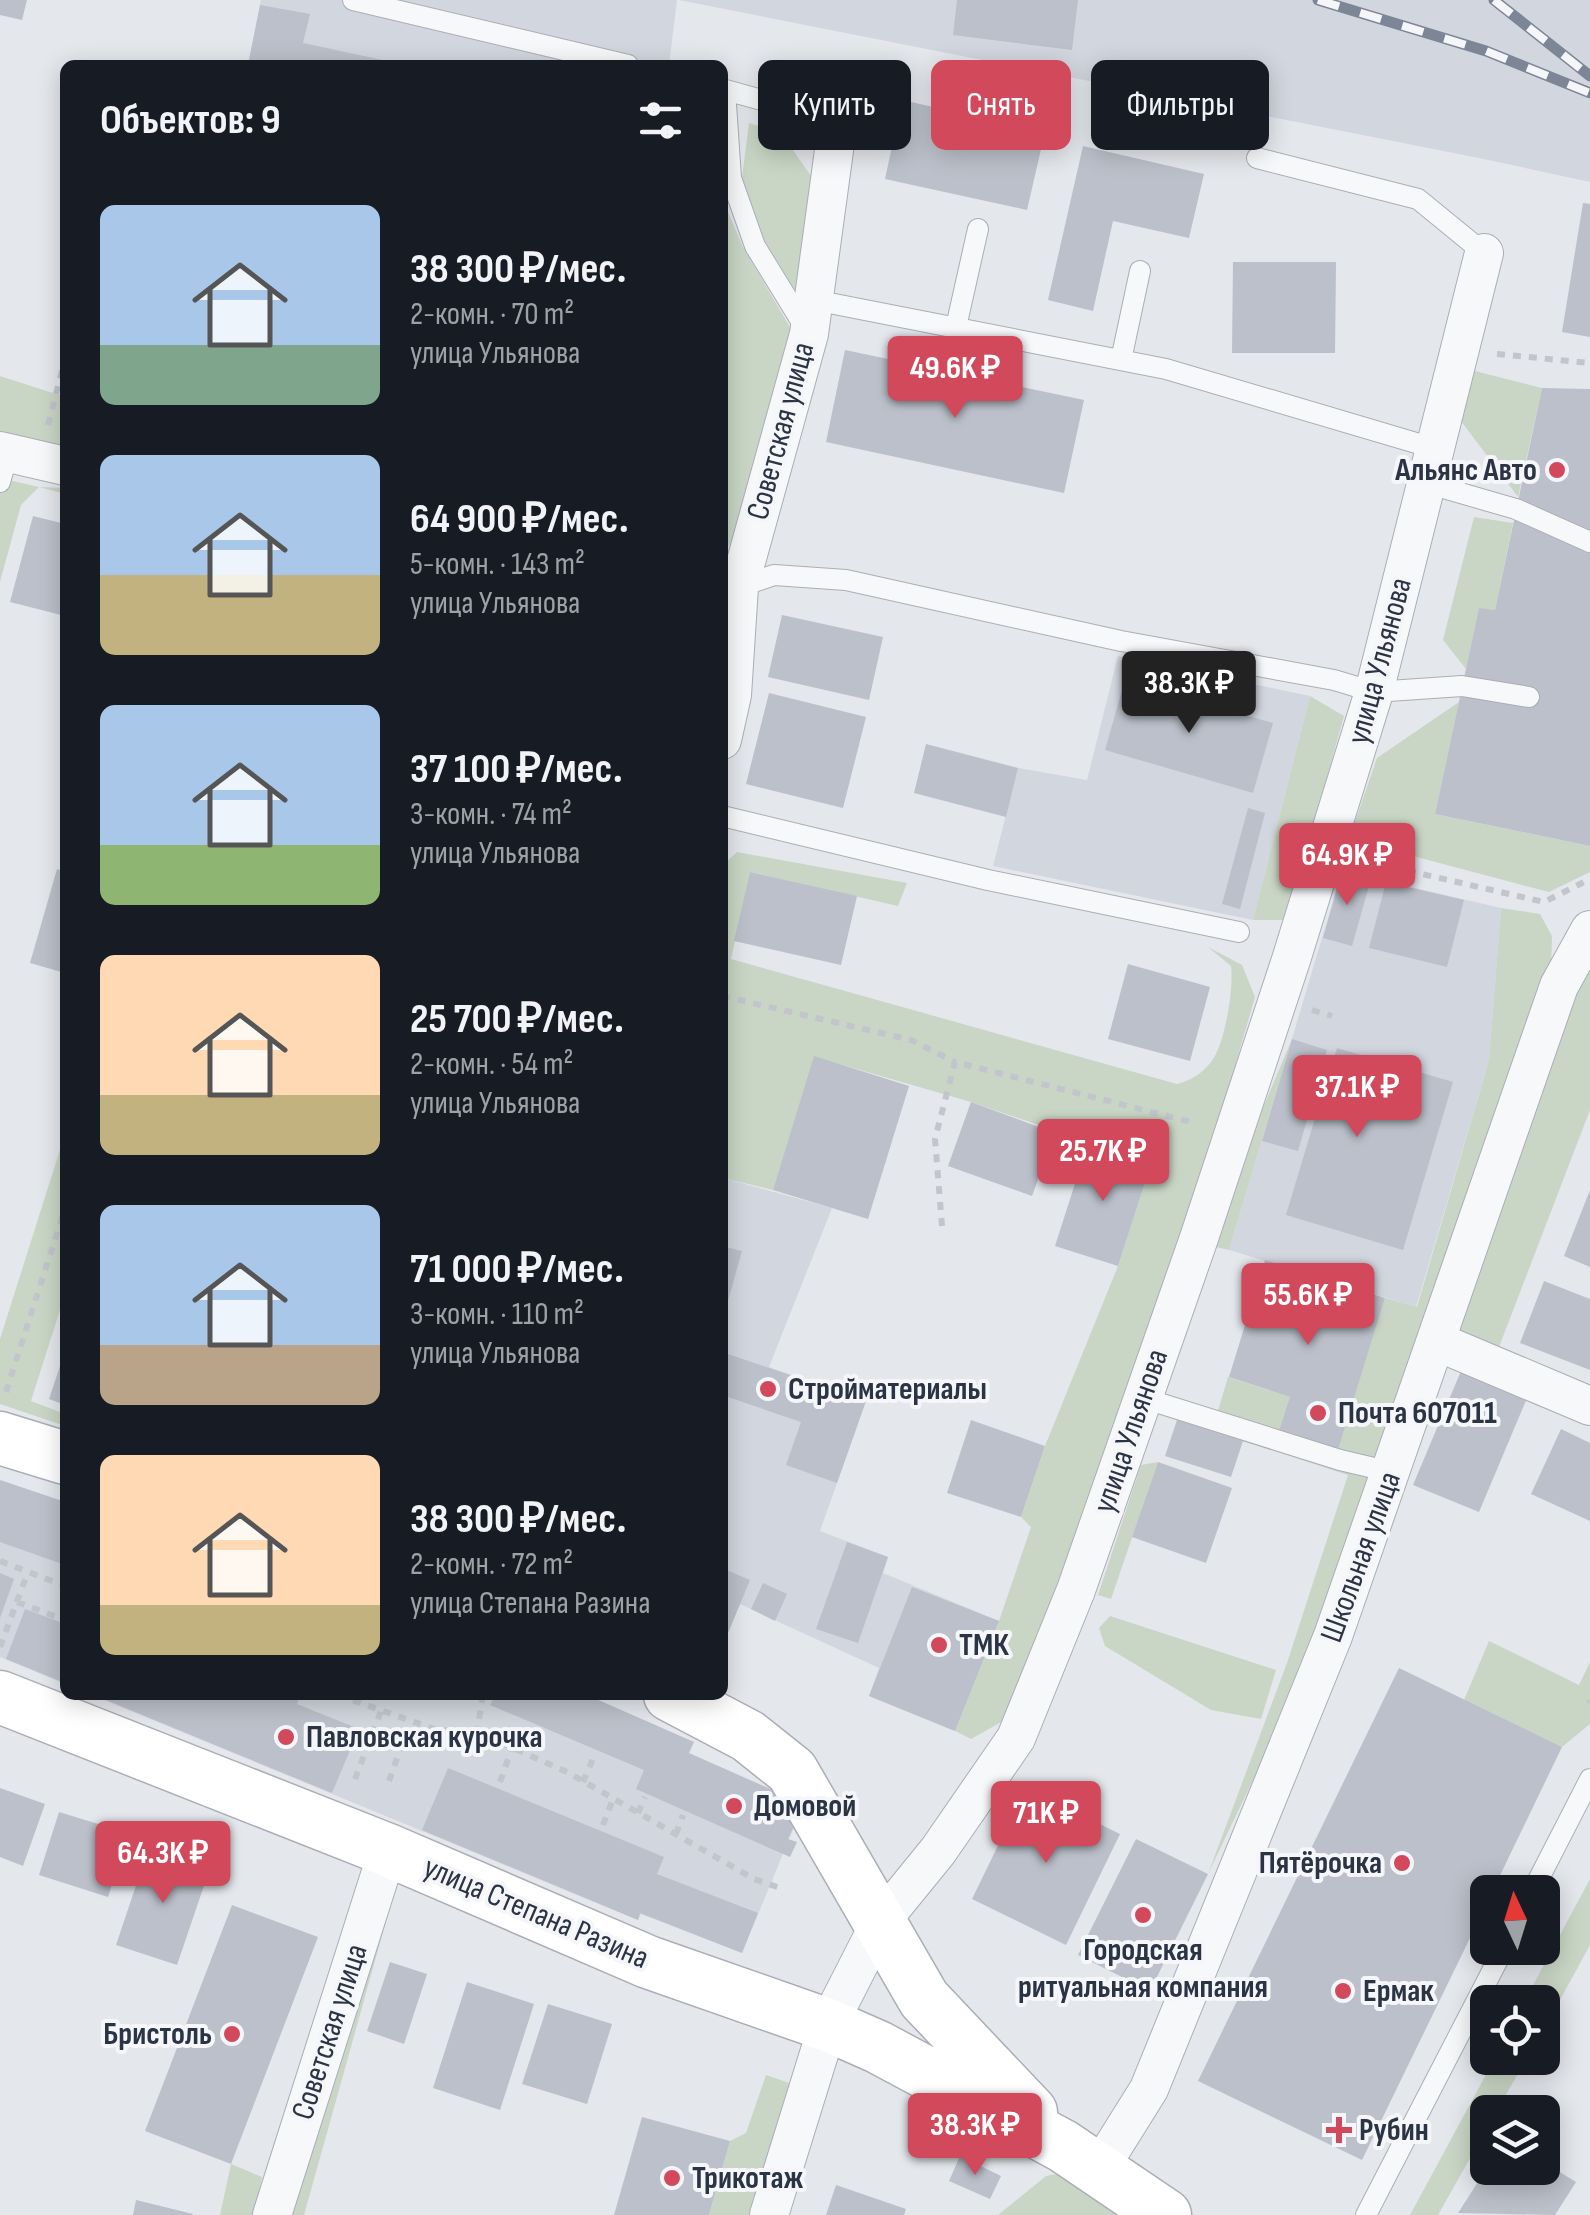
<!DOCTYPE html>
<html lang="ru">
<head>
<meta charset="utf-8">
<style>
	:root { --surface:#171b24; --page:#242831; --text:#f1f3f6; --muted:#9ea1a6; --accent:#d1495b }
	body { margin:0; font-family:"Sofia Sans Condensed",sans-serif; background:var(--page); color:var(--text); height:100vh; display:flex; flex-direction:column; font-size:38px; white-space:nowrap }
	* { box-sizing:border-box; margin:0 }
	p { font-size:32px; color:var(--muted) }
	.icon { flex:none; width:55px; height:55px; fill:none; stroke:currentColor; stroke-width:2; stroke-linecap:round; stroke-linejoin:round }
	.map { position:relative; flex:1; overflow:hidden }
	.details { position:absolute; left:60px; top:60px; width:668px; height:1640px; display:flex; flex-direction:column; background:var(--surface); border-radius:15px; box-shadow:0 5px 25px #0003 }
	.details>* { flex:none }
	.top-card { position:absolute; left:758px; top:60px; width:682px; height:90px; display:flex; gap:20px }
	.needle { width:65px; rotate:356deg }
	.fabs { position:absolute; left:1470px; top:1875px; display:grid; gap:20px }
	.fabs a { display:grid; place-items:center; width:90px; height:90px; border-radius:15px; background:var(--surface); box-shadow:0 5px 25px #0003; font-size:50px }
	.price { position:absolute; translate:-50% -85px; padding:0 22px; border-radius:10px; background:var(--accent); color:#fff; font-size:32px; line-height:65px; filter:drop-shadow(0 2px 5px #0008) }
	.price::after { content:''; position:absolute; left:50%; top:60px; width:30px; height:22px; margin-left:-15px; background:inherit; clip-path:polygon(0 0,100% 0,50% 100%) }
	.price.active { background:#222; color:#fff }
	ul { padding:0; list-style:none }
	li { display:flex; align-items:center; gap:30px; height:250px; padding:0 40px }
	li span { display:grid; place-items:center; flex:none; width:280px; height:200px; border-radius:15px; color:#555 }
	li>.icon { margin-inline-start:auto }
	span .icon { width:120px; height:120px; fill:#fffc; stroke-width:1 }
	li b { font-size:42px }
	h2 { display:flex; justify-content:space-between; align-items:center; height:120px; padding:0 40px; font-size:42px }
	.tag { padding:0 35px; border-radius:15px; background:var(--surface); box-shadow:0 5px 25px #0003; font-size:35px; line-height:90px }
	.tag.active { background:var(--accent); color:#fff }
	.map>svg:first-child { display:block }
	.built { fill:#d2d6de }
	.green { fill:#c9d6c5 }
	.building { fill:#bbc0ca }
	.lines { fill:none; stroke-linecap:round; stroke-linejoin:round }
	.service-casing { stroke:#a9aeb7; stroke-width:22 }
	.minor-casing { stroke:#a9aeb7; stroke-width:40 }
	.secondary-casing { stroke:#a9aeb7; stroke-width:55 }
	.path { stroke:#c2c5cb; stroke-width:6; stroke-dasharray:8 8; stroke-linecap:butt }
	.service { stroke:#f7f8fa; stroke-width:20 }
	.minor { stroke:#f7f8fa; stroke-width:38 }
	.secondary { stroke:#fff; stroke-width:52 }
	.rail-casing { stroke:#7d8696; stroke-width:11 }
	.rail { stroke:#f4f6f9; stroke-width:8; stroke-dasharray:22; stroke-linecap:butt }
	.poi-dot { fill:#d1495b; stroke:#f4f6f9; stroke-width:4 }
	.labels { text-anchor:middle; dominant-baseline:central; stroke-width:8; stroke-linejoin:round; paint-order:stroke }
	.street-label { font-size:32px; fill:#2b3445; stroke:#f4f6f9 }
	.poi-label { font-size:32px; font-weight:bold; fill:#2b3445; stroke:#f4f6f9; text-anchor:start }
</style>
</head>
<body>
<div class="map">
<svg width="1590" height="2215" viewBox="0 0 1590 2215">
	<rect width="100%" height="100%" fill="#e4e7ec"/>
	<path class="built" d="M 261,0 L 677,0 L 669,65 L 248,65 Z
		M 679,0 L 1590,0 L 1590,182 L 1484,159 Z
		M 1118,656 L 1310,696 L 1253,920 L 993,866 L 1018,768 L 1087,780 Z
		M 1342,871 L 1501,908 L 1489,1060 L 1416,1307 L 1229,1250 Z
		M 723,1178 L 832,1208 L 769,1367 L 866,1401 L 820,1531 L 888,1557 L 883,1573 L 999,1621 L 955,1731 L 869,1696 L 879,1668 L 740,1604 L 723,1645 Z
		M 0,1480 L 65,1502 L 65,1684 L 0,1657 Z
		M 92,1695 L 587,1695 L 689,1754 L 786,1796 L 797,1820 L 742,1953 L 641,1914 L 638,1920 Z"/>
	<path class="green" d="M 749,123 L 781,133 L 818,186 L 798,295 L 764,240 L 742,177 Z
		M 722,198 L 743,247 L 794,334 C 784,373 751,535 723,551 Z
		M 1471,370 L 1542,388 L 1518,497 L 1458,417 Z
		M 0,376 L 65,397 L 65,447 L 0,431 Z
		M 0,478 L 39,487 L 65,488 L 65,494 L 39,487 L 21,505 L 0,582 Z
		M 1474,517 L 1513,523 L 1495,610 L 1479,609 L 1466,669 L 1443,640 Z
		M 1310,696 L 1344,716 L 1287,920 L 1253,920 Z
		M 1459,702 L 1435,814 L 1590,846 L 1590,872 L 1549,892 L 1349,839 L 1377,758 Z
		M 737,852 L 907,883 L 898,906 L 750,872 L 731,959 L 1177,1084 C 1192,1080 1201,1074 1211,1062 C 1225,1045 1234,987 1231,966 L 1208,947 L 1242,965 L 1255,997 L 1213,1142 L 1085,1515 L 1003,1721 L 971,1739 L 955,1731 L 999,1621 L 1031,1527 L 1021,1517 L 1045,1446 L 1118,1266 L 1150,1163 L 971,1102 L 815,1057 L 773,1190 L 723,1178 L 722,866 Z
		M 1501,908 L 1540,914 L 1552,936 L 1551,972 L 1306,1669 L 1208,1874 L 1287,1663 L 1348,1475 L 1212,1431 L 1228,1377 L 1290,1397 L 1338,1449 L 1385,1298 L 1417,1307 L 1489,1060 Z
		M 1590,950 L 1590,1110 L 1499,1347 L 1455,1338 Z
		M 1292,1039 L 1229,1250 L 1216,1247 L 1257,1122 Z
		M 65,1134 L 65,1294 L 31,1401 L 65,1414 L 65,1426 L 0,1404 L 0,1339 Z
		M 1158,1462 L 1111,1599 L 1098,1595 L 1141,1465 Z
		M 1110,1616 L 1276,1670 L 1261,1719 L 1211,1710 L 1105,1646 L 1099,1628 Z
		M 1489,1641 L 1579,1685 L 1590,1662 L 1590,1724 L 1562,1747 L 1464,1700 Z
		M 1590,1879 L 1590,1945 L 1543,2031 L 1542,2002 L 1524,2002 Z
		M 377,1913 L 387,1918 L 304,2215 L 283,2215 Z
		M 1495,2058 L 1527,2058 L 1496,2112 L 1488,2112 L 1487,2128 L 1438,2215 L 1410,2215 Z
		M 766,2075 L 792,2084 L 752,2215 L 709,2215 L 730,2141 L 746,2133 Z
		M 231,2164 L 262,2177 L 254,2215 L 220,2215 Z
		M 1061,2173 L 1131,2215 L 998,2215 L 1046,2176 Z"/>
	<path class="building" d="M 0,0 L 27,0 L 22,20 L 0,15 Z
		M 957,0 L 1078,0 L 1072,50 L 953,35 Z
		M 260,5 L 310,14 L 303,43 L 406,65 L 248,65 Z
		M 902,100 L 1045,132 L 1027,210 L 885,179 Z
		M 1083,146 L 1204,174 L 1189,238 L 1113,221 L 1093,311 L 1048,300 Z
		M 1583,203 L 1590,204 L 1590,337 L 1562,332 Z
		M 1233,262 L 1336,262 L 1335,353 L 1232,353 Z
		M 845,350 L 1084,400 L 1064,493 L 826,442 Z
		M 1542,388 L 1590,389 L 1590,846 L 1435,814 L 1479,608 L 1495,610 Z
		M 33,516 L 65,524 L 65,616 L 10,602 Z
		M 782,615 L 883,637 L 869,700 L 768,677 Z
		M 1125,680 L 1273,723 L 1253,793 L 1105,750 Z
		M 769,693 L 866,717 L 843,808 L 746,784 Z
		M 926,744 L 1018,768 L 1006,817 L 914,793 Z
		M 1248,808 L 1265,813 L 1240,909 L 1222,904 Z
		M 57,869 L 65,872 L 65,973 L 30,963 Z
		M 1342,871 L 1371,879 L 1352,946 L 1323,938 Z
		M 750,872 L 857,896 L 841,965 L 734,941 Z
		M 1386,882 L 1464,900 L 1447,967 L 1369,948 Z
		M 1128,964 L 1210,987 L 1190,1061 L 1108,1039 Z
		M 1292,1039 L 1327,1050 L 1320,1074 L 1328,1076 L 1337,1048 L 1453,1082 L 1403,1250 L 1286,1215 L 1316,1115 L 1309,1113 L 1298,1151 L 1262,1141 Z
		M 814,1056 L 909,1086 L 868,1219 L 773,1190 Z
		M 971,1102 L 1055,1133 L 1032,1196 L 948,1166 Z
		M 1088,1143 L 1151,1163 L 1118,1266 L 1055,1246 Z
		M 1590,1190 L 1590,1267 L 1564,1256 Z
		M 722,1246 L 742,1251 L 724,1315 L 722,1315 Z
		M 1265,1260 L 1385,1298 L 1338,1450 L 1279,1431 L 1290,1397 L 1229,1377 Z
		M 1544,1281 L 1590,1299 L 1590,1370 L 1520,1343 Z
		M 722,1352 L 866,1401 L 837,1483 L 786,1465 L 801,1422 L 722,1395 Z
		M 64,1354 L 65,1354 L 65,1405 L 49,1399 Z
		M 1461,1371 L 1527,1398 L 1479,1512 L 1413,1485 Z
		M 971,1420 L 1045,1446 L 1021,1517 L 947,1493 Z
		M 1177,1420 L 1243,1441 L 1231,1477 L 1165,1456 Z
		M 1561,1429 L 1590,1443 L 1590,1521 L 1531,1494 Z
		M 1158,1462 L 1232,1488 L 1206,1563 L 1132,1537 Z
		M 0,1480 L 65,1502 L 65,1565 L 0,1542 Z
		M 847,1542 L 888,1557 L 858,1643 L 816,1629 Z
		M 722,1568 L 750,1580 L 723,1645 L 722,1645 Z
		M 0,1573 L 14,1579 L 0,1618 Z
		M 763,1583 L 787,1594 L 775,1621 L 751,1609 Z
		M 912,1587 L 999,1621 L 955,1731 L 869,1696 Z
		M 25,1609 L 65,1624 L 65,1683 L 6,1659 Z
		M 1399,1668 L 1562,1747 L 1492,1892 L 1488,1892 L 1488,1901 L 1362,2160 L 1198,2081 Z
		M 94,1695 L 300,1695 L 297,1704 L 359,1729 L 332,1793 Z
		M 495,1695 L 587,1695 L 694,1742 L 689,1753 L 786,1796 L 797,1820 L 788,1839 L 797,1842 L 790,1857 L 636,1789 L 644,1770 L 490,1705 Z
		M 448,1768 L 664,1857 L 657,1874 L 758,1913 L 742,1953 L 640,1913 L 638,1920 L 422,1830 Z
		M 0,1788 L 45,1804 L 23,1866 L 0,1857 Z
		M 1026,1788 L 1120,1834 L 1066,1945 L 972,1899 Z
		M 59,1812 L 128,1833 L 108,1897 L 39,1875 Z
		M 1136,1839 L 1208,1874 L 1150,1991 L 1078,1955 Z
		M 149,1847 L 210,1868 L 177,1965 L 116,1945 Z
		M 232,1905 L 318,1937 L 231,2164 L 145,2131 Z
		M 390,1962 L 427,1974 L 404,2044 L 367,2031 Z
		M 467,1982 L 534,2004 L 500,2110 L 433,2088 Z
		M 548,2004 L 612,2024 L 587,2104 L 522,2084 Z
		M 642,2117 L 730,2141 L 709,2215 L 614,2215 Z
		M 960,2156 L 1001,2176 L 990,2199 L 949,2181 Z
		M 1542,2161 L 1576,2182 L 1555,2215 L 1458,2213 L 1487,2168 L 1542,2168 Z
		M 836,2185 L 906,2209 L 904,2215 L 826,2215 Z
		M 136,2200 L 193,2214 L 192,2215 L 133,2215 Z"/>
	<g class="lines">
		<defs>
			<path id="service" d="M 353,0 L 628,65
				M 722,89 L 838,121
				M 725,90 L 731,178 L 755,246 L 806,329
				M 1257,158 L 1418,199 L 1484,253
				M 814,300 L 1166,369 L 1433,448
				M 956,327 L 978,229
				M 1121,360 L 1140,271
				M 0,482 L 8,453
				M 1426,483 L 1516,509 L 1590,542
				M 739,587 L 774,575 L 846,580 L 1121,641 L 1334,680 L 1374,692 L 1462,686 L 1529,697
				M 722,816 L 988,880 L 1239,932
				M 1143,1398 L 1340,1460 L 1391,1472
				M 1532,1892 L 1590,1779
				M 1366,2215 L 1504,1948"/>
			<path id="minor" d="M 0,451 L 65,466
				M 722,740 L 732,695 L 739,587 L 809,334 L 838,121
				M 1438,1342 L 1590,1406
				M 1099,2169 L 1149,2089 L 1333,1636 L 1559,986 L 1590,930
				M 272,2215 L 388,1850
				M 769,2215 L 828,2025 L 881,1921 L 938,1851 L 1016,1738 L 1076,1590 L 1199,1238 L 1291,960 L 1374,692 L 1484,253"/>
			<path id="secondary" d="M 0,1438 L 65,1458
				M 670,1695 L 748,1736 L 792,1771 L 924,1999 L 1031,2112
				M 0,1697 L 388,1850 L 648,1962 L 828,2025 L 878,2047 L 1063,2146 L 1165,2215"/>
		</defs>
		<use href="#service" class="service-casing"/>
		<use href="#minor" class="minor-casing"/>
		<use href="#secondary" class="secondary-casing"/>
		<path class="path" d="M 1497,354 L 1590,363
			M 48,425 L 65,359
			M 1361,860 L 1544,902 L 1590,879
			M 722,996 L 911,1040 L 955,1062
			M 1312,1010 L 1332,1016
			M 942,1226 L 935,1139 L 955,1062 L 1195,1123
			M 6,1392 L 65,1208
			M 0,1561 L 65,1586
			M 17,1602 L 65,1620
			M 0,1647 L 28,1572
			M 338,1695 L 437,1730 L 477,1732
			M 483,1695 L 477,1732 L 567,1772 L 754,1879 L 783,1889
			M 1590,1700 L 1590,1703
			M 355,1779 L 381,1711
			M 389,1781 L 410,1721
			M 500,1782 L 512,1748
			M 583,1782 L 595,1754
			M 638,1813 L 645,1797
			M 603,1825 L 613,1799
			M 676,1834 L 683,1815"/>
		<use href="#service" class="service"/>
		<use href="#minor" class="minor"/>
		<use href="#secondary" class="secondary"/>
		<defs>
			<path id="rail" d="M 1318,0 L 1486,51 L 1590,93
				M 1494,0 L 1590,76"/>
		</defs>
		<use href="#rail" class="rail-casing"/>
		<use href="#rail" class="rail"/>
	</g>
	<g class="poi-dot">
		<circle cx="1557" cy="470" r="10"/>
		<circle cx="768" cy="1389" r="10"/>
		<circle cx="1318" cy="1413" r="10"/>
		<circle cx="939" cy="1645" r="10"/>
		<circle cx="286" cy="1737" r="10"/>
		<circle cx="734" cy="1806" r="10"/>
		<circle cx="1402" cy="1863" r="10"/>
		<circle cx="1143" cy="1915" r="10"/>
		<circle cx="1343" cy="1991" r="10"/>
		<circle cx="232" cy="2034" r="10"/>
		<path d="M1334 2115h10v10h10v10h-10v10h-10v-10h-10v-10h10z"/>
		<circle cx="672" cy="2178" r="10"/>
	</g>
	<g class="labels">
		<g class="street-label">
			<text transform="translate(781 431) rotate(-75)">Советская улица</text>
			<text transform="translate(1380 661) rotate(-75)">улица Ульянова</text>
			<text transform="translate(1131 1431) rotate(-71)">улица Ульянова</text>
			<text transform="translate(1361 1557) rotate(-70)">Школьная улица</text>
			<text transform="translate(536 1913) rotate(23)">улица Степана Разина</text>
			<text transform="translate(330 2032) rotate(-72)">Советская улица</text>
		</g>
		<g class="poi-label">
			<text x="1537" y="470" text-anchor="end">Альянс Авто</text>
			<text x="788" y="1389">Стройматериалы</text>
			<text x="1338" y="1413">Почта 607011</text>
			<text x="959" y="1645">ТМК</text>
			<text x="306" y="1737">Павловская курочка</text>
			<text x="754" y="1806">Домовой</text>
			<text x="1382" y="1863" text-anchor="end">Пятёрочка</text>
			<text x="1143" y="1950" text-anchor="middle">Городская<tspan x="1143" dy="37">ритуальная компания</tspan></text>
			<text x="1363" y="1991">Ермак</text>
			<text x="212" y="2034" text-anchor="end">Бристоль</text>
			<text x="1359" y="2130">Рубин</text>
			<text x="692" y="2178">Трикотаж</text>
		</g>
	</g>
</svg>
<div class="fabs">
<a><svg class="needle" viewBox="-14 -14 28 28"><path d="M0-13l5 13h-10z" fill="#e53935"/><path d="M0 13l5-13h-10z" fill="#9ea1a6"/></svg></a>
<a><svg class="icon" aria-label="locate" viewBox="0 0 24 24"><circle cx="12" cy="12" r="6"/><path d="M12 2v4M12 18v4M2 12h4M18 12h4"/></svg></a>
<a><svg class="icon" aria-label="layers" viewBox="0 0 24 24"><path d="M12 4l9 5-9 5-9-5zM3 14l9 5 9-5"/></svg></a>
</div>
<b class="price" style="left:955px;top:421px">49.6K ₽</b>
<b class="price active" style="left:1189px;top:736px">38.3K ₽</b>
<b class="price" style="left:1347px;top:908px">64.9K ₽</b>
<b class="price" style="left:1357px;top:1140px">37.1K ₽</b>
<b class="price" style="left:1103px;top:1204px">25.7K ₽</b>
<b class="price" style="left:1308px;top:1348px">55.6K ₽</b>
<b class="price" style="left:1046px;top:1866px">71K ₽</b>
<b class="price" style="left:163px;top:1906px">64.3K ₽</b>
<b class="price" style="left:975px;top:2178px">38.3K ₽</b>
<div class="top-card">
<a class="tag">Купить</a>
<a class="tag active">Снять</a>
<a class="tag">Фильтры</a>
</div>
<section class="details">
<h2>Объектов: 9<svg class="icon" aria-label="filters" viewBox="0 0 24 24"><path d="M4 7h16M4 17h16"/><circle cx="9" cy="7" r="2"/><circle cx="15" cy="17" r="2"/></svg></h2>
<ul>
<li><span style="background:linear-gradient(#a9c7e8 70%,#7fa58c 0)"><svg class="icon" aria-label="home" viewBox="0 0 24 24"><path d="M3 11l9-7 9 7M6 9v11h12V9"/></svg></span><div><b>38 300 ₽/мес.</b><p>2-комн. · 70 m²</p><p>улица Ульянова</p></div></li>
<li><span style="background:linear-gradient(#a9c7e8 60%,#c2b280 0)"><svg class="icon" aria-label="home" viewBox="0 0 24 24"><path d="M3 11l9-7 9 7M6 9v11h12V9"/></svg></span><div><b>64 900 ₽/мес.</b><p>5-комн. · 143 m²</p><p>улица Ульянова</p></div></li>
<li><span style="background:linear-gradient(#a9c7e8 70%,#8fb573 0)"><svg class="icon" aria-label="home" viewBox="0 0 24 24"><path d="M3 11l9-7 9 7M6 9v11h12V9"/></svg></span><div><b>37 100 ₽/мес.</b><p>3-комн. · 74 m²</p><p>улица Ульянова</p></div></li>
<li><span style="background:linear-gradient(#ffd9b3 70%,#c2b280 0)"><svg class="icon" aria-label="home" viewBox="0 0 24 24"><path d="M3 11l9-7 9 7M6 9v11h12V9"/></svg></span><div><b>25 700 ₽/мес.</b><p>2-комн. · 54 m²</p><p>улица Ульянова</p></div></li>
<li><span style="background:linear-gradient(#a9c7e8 70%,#b9a48a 0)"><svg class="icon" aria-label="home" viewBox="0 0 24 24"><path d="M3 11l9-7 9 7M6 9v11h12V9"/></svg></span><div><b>71 000 ₽/мес.</b><p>3-комн. · 110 m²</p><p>улица Ульянова</p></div></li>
<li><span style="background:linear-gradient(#ffd9b3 75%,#c2b280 0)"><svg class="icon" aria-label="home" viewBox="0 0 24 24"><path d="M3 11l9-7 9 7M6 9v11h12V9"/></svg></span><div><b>38 300 ₽/мес.</b><p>2-комн. · 72 m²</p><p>улица Степана Разина</p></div></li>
</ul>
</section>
</div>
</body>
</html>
